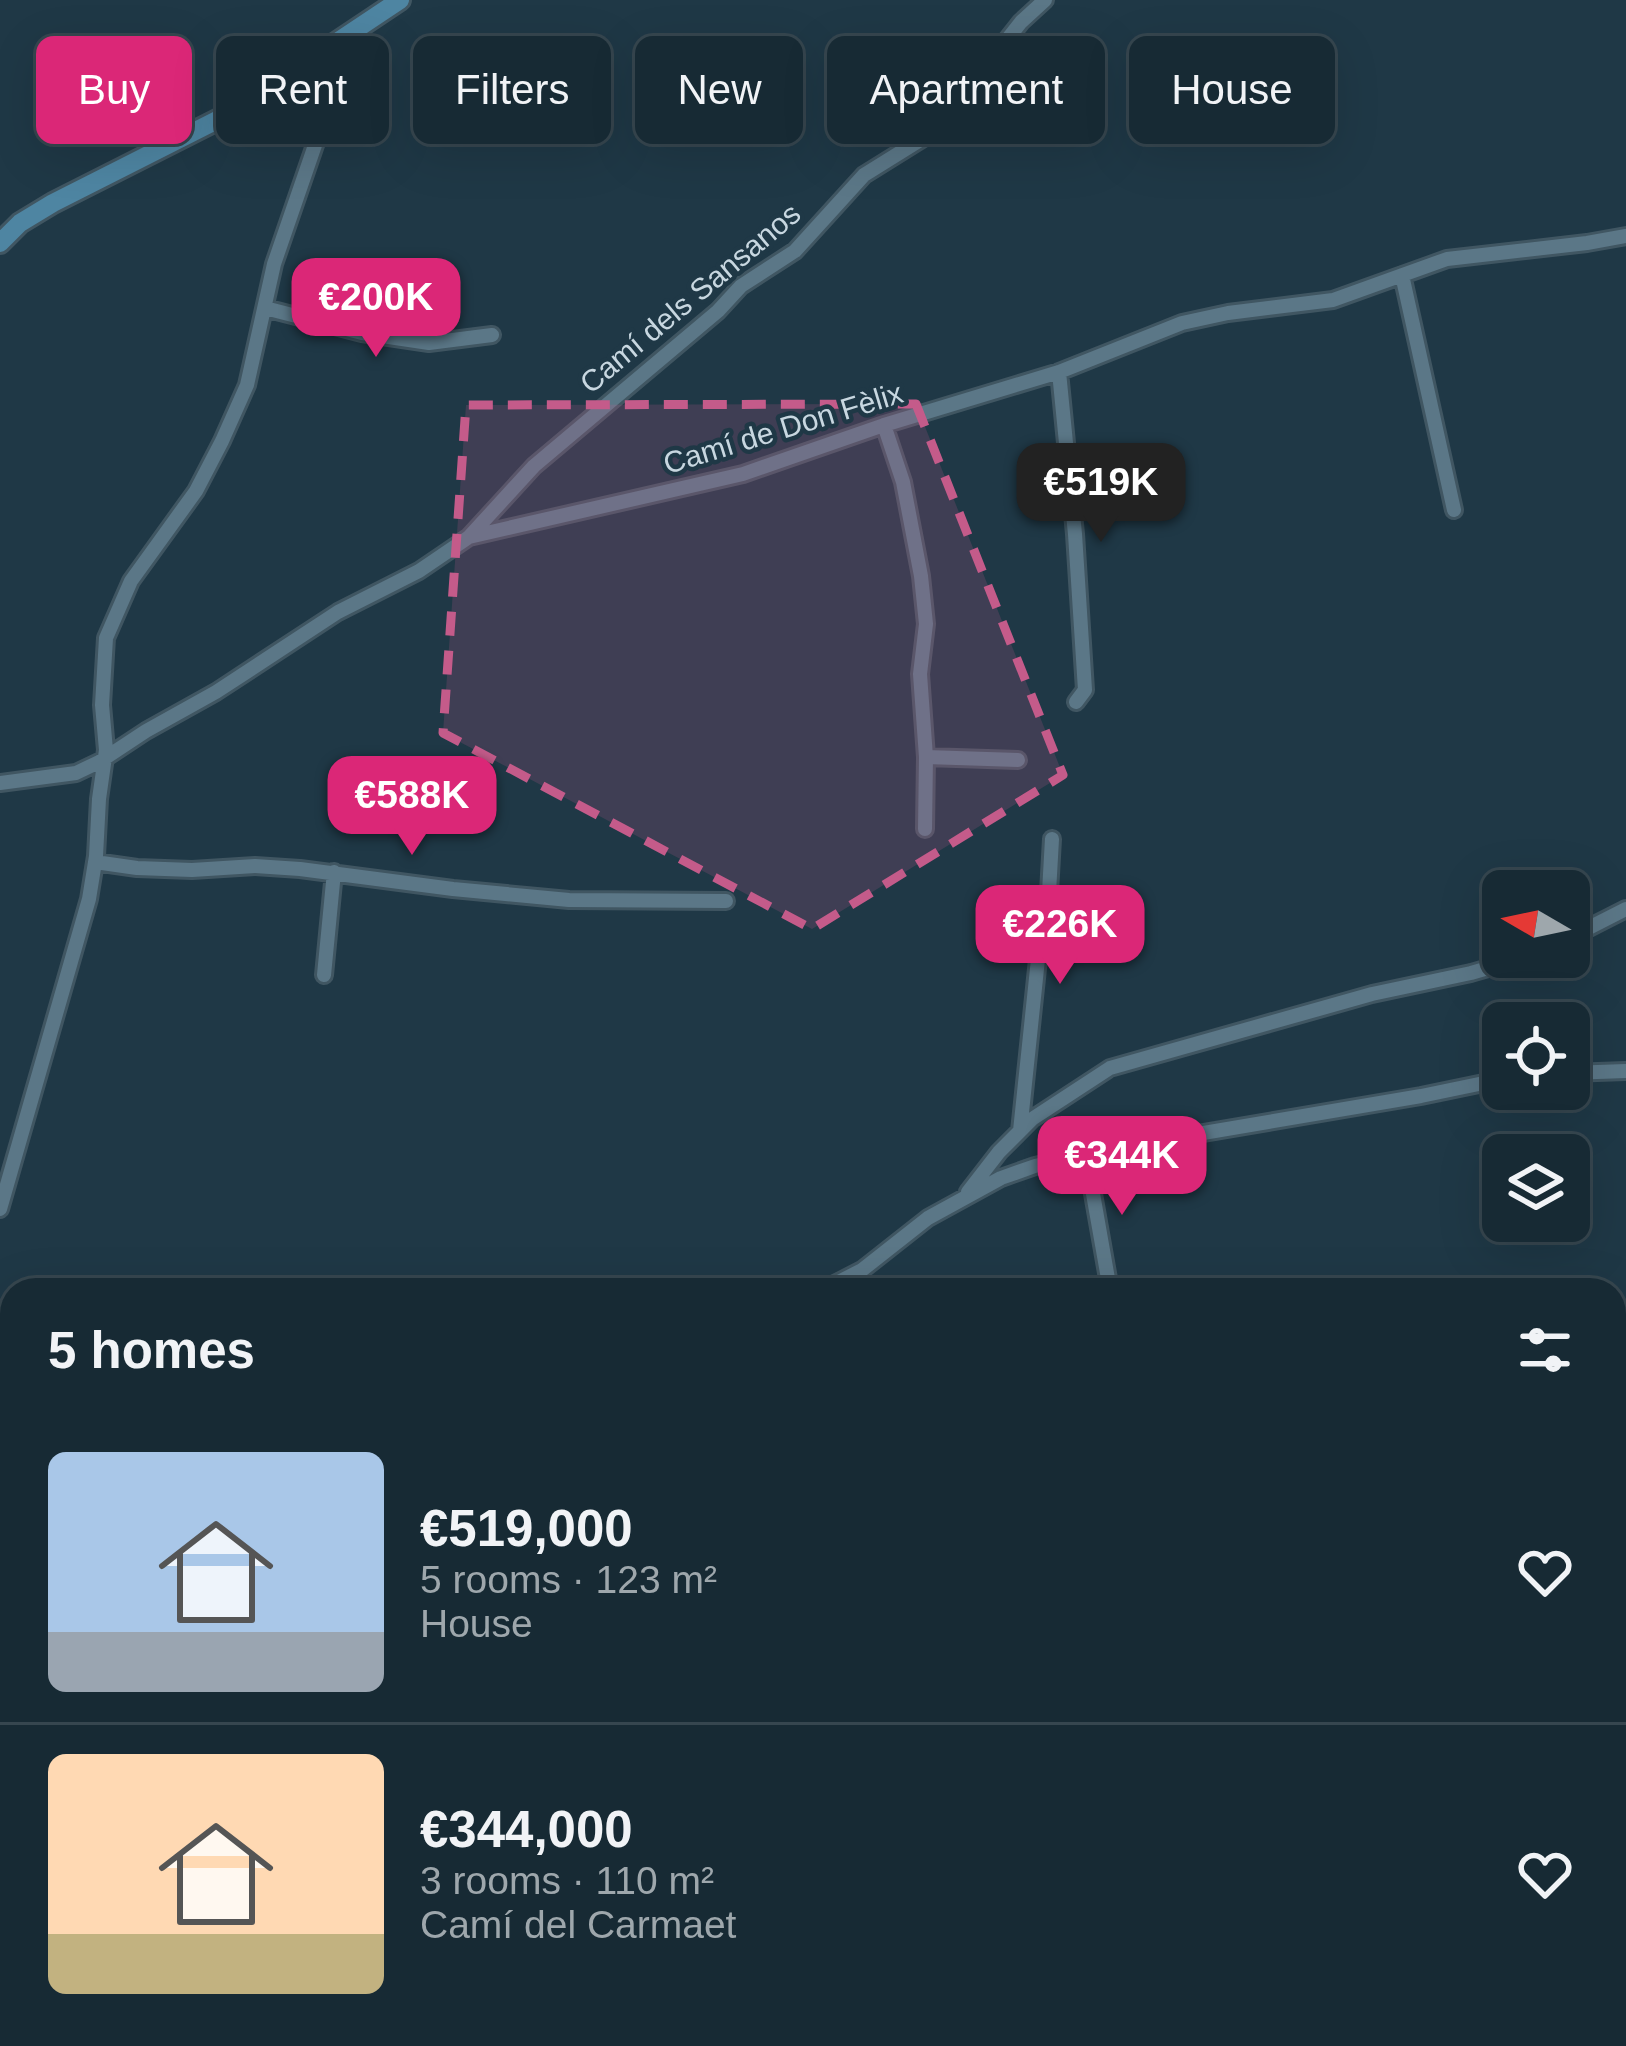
<!DOCTYPE html>
<html lang="en">
<head>
<meta charset="utf-8">
<style>
	:root { --surface:#172a34; --page:#20323c; --text:#f1f3f6; --muted:#9ea7ac; --line:#36464f; --accent:#db2777 }
	body { margin:0; font-family:Arial,sans-serif; background:var(--page); color:var(--text); height:100vh; display:flex; flex-direction:column; font-size:45px; white-space:nowrap }
	* { box-sizing:border-box; margin:0 }
	p { font-size:39px; color:var(--muted) }
	.icon { flex:none; width:66px; height:66px; fill:none; stroke:currentColor; stroke-width:2; stroke-linecap:round; stroke-linejoin:round }
	.map { position:relative; flex:1; overflow:hidden }
	.details { position:absolute; left:0px; top:1278px; width:1626px; height:768px; display:flex; flex-direction:column; background:var(--surface); border-radius:36px 36px 0 0; box-shadow:0 12px 48px #0002,0 0 0 3px var(--line) }
	.details>* { flex:none }
	.hud { position:absolute; left:36px; top:36px; width:1554px; height:108px; display:flex; gap:24px }
	.needle { width:78px; rotate:279deg }
	.tools { position:absolute; left:1482px; top:870px; display:grid; gap:24px }
	.tools a { display:grid; place-items:center; width:108px; height:108px; border-radius:18px; background:var(--surface); box-shadow:0 12px 48px #0002,0 0 0 3px var(--line); font-size:60px }
	.price { position:absolute; translate:-50% -102px; padding:0 27px; border-radius:24px; background:var(--accent); color:#fff; font-size:39px; line-height:78px; filter:drop-shadow(0 3px 6px #0008) }
	.price::after { content:''; position:absolute; left:50%; top:72px; width:36px; height:27px; margin-left:-18px; background:inherit; clip-path:polygon(0 0,100% 0,50% 100%) }
	.price.on { background:#222; color:#fff }
	ul { padding:0; list-style:none }
	li { display:flex; align-items:center; gap:36px; height:300px; padding:0 48px }
	li+li { border-top:3px solid var(--line) }
	li span { display:grid; place-items:center; flex:none; width:336px; height:240px; border-radius:18px; color:#555 }
	li>.icon { margin-inline-start:auto }
	span .icon { width:144px; height:144px; fill:#fffc; stroke-width:1 }
	li b { font-size:51px }
	h2 { display:flex; justify-content:space-between; align-items:center; height:144px; padding:0 48px; font-size:51px }
	.chip { padding:0 42px; border-radius:18px; background:var(--surface); box-shadow:0 12px 48px #0002,0 0 0 3px var(--line); font-size:42px; line-height:108px }
	.chip.on { background:var(--accent); color:#fff }
	.map>svg:first-child { display:block }
	.lines { fill:none; stroke-linecap:round; stroke-linejoin:round }
	.minor-casing { stroke:#405662; stroke-width:20 }
	.major-casing { stroke:#405662; stroke-width:24 }
	.minor { stroke:#5b7787; stroke-width:14 }
	.major { stroke:#4e85a2; stroke-width:18 }
	.marked { fill:#c45b8a; fill-opacity:0.2; stroke:#c45b8a; stroke-width:9; stroke-dasharray:24 15; stroke-linejoin:round }
	.labels { text-anchor:middle; dominant-baseline:central; stroke-width:9; stroke-linejoin:round; paint-order:stroke }
	.street-label { font-size:30px; fill:#c8d7e0; stroke:#1f3846 }
</style>
</head>
<body>
<div class="map">
<svg width="1626" height="2046" viewBox="0 0 1626 2046">
	<rect width="100%" height="100%" fill="#1f3846"/>
	<g class="lines">
		<defs>
			<path id="minor" d="M 1402,275 L 1454,510
				M 265,308 L 362,333 L 429,343 L 492,335
				M 1059,372 L 1075,534 L 1085,690 L 1076,702
				M 884,425 L 903,482 L 921,576 L 926,624 L 920,674 L 926,757 L 925,829
				M 469,537 L 534,466 L 718,311 L 741,286 L 795,251 L 864,175 L 925,137 L 942,122 L 1021,22 L 1045,0
				M 926,757 L 1018,760
				M 0,783 L 76,773 L 99,762 L 146,731 L 216,692 L 338,612 L 419,571 L 469,537 L 743,474 L 884,425 L 1059,372 L 1182,323 L 1228,313 L 1333,300 L 1447,259 L 1587,243 L 1626,236
				M 95,862 L 137,868 L 192,870 L 255,866 L 300,869 L 453,889 L 569,900 L 726,901
				M 1569,938 L 1626,909
				M 324,975 L 334,872
				M 1569,1073 L 1626,1071
				M 1020,1131 L 1042,921 L 1048,910 L 1052,839
				M 1086,1154 L 1110,1290
				M 968,1192 L 999,1152 L 1032,1119 L 1110,1068 L 1372,994 L 1471,973 L 1526,957
				M 0,1209 L 89,899 L 96,856 L 99,799 L 106,750 L 102,705 L 106,638 L 131,581 L 196,491 L 222,441 L 247,385 L 274,264 L 354,32
				M 823,1290 L 862,1270 L 928,1218 L 1001,1178 L 1035,1166 L 1103,1150 L 1421,1096 L 1503,1079
				M 0,1453 L 12,1451
				M 1614,1551 L 1626,1482
				M 1614,1747 L 1626,1750
				M 0,1979 L 12,1972
				M 1186,2034 L 1187,2046
				M 372,2046 L 373,2034
				M 833,2046 L 834,2034
				M 1102,2046 L 1104,2034
				M 1493,2046 L 1495,2034"/>
			<path id="major" d="M 0,243 L 20,223 L 53,203 L 229,114 L 400,0"/>
		</defs>
		<use href="#minor" class="minor-casing"/>
		<use href="#major" class="major-casing"/>
		<use href="#minor" class="minor"/>
		<use href="#major" class="major"/>
	</g>
	<path class="marked" d="M 916,404 L 1063,775 L 812,929 L 443,733 L 466,405 Z"/>
	<g class="labels">
		<g class="street-label">
			<text transform="translate(690 298) rotate(-40)">Camí dels Sansanos</text>
			<text transform="translate(783 428) rotate(-17)">Camí de Don Fèlix</text>
		</g>
	</g>
</svg>
<div class="tools">
<a><svg class="needle" viewBox="-14 -14 28 28"><path d="M0-13l5 13h-10z" fill="#e53935"/><path d="M0 13l5-13h-10z" fill="#9ea7ac"/></svg></a>
<a><svg class="icon" aria-label="locate" viewBox="0 0 24 24"><circle cx="12" cy="12" r="6"/><path d="M12 2v4M12 18v4M2 12h4M18 12h4"/></svg></a>
<a><svg class="icon" aria-label="layers" viewBox="0 0 24 24"><path d="M12 4l9 5-9 5-9-5zM3 14l9 5 9-5"/></svg></a>
</div>
<b class="price" style="left:376px;top:360px">€200K</b>
<b class="price on" style="left:1101px;top:545px">€519K</b>
<b class="price" style="left:412px;top:858px">€588K</b>
<b class="price" style="left:1060px;top:987px">€226K</b>
<b class="price" style="left:1122px;top:1218px">€344K</b>
<div class="hud">
<a class="chip on">Buy</a>
<a class="chip">Rent</a>
<a class="chip">Filters</a>
<a class="chip">New</a>
<a class="chip">Apartment</a>
<a class="chip">House</a>
</div>
<section class="details">
<h2>5 homes<svg class="icon" aria-label="filters" viewBox="0 0 24 24"><path d="M4 7h16M4 17h16"/><circle cx="9" cy="7" r="2"/><circle cx="15" cy="17" r="2"/></svg></h2>
<ul>
<li><span style="background:linear-gradient(#a9c7e8 75%,#9aa5b1 0)"><svg class="icon" aria-label="home" viewBox="0 0 24 24"><path d="M3 11l9-7 9 7M6 9v11h12V9"/></svg></span><div><b>€519,000</b><p>5 rooms · 123 m²</p><p>House</p></div><svg class="icon" aria-label="heart" viewBox="0 0 24 24"><path d="M12 20l-8-8c-3-5 5-10 8-4 3-6 11-1 8 4z"/></svg></li>
<li><span style="background:linear-gradient(#ffd9b3 75%,#c2b280 0)"><svg class="icon" aria-label="home" viewBox="0 0 24 24"><path d="M3 11l9-7 9 7M6 9v11h12V9"/></svg></span><div><b>€344,000</b><p>3 rooms · 110 m²</p><p>Camí del Carmaet</p></div><svg class="icon" aria-label="heart" viewBox="0 0 24 24"><path d="M12 20l-8-8c-3-5 5-10 8-4 3-6 11-1 8 4z"/></svg></li>
</ul>
</section>
</div>
</body>
</html>
